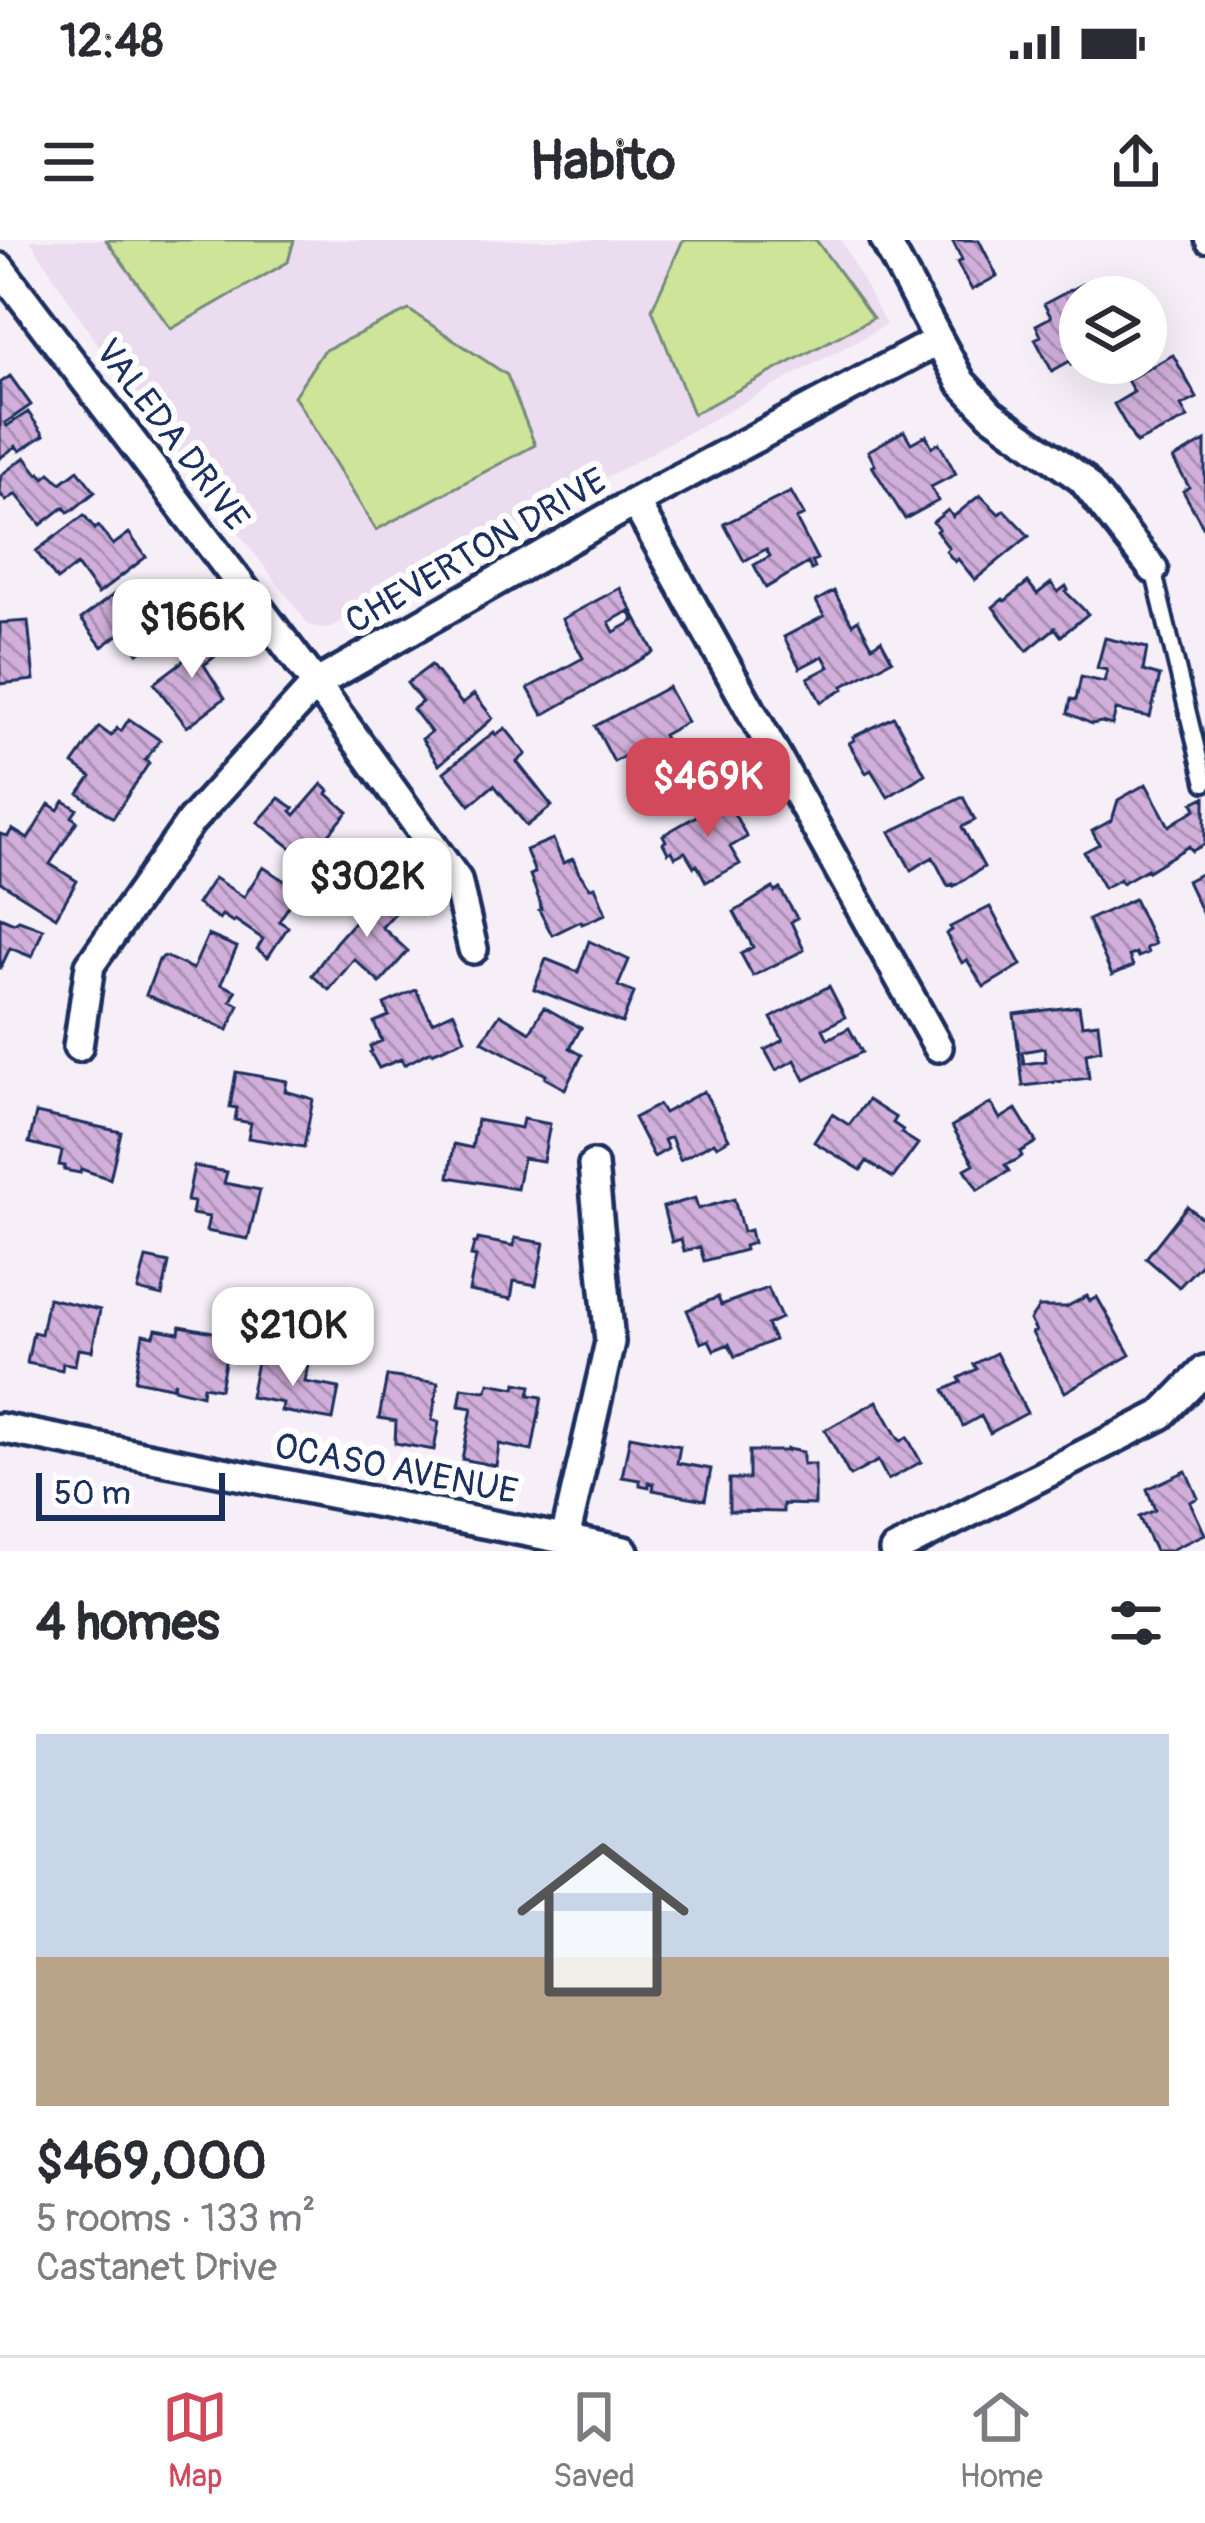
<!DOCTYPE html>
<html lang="en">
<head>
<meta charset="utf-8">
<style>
	:root { --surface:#fff; --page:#f7f7f7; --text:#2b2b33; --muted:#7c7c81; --line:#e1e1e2; --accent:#d1495b }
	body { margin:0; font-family:Pangolin,sans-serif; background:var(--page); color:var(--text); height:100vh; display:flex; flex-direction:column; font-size:45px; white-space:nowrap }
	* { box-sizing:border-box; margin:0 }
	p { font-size:39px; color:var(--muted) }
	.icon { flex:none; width:66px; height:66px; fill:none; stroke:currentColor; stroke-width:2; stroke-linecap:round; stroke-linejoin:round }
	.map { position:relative; height:1311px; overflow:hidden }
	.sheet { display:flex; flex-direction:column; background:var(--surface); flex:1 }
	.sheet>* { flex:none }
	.controls { position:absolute; left:1059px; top:36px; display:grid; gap:24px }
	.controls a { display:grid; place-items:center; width:108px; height:108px; border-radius:50%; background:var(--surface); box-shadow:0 12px 48px #0002; font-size:60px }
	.scale { position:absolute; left:36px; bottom:30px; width:189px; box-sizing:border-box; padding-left:12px; border:6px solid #1b2f5e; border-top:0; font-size:33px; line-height:42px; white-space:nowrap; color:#1b2f5e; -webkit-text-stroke:9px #fff; paint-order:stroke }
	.price { position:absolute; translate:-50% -102px; padding:0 27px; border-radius:24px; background:#fff; color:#222; font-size:39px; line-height:78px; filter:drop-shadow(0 3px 6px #0008) }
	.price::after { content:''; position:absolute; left:50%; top:72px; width:36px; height:27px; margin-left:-18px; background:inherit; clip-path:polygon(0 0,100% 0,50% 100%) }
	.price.selected { background:var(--accent); color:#fff }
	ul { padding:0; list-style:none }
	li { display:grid; align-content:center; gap:24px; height:636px; padding:0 36px }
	li span { display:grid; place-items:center; height:372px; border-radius:0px; color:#555 }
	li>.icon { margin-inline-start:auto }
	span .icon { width:216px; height:216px; fill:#fffc; stroke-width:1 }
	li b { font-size:51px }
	h2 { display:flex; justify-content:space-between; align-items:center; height:144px; padding:0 36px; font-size:51px }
	.status { display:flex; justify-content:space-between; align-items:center; height:84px; padding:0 60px; background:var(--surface); direction:ltr }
	.status svg { height:33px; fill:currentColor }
	header { display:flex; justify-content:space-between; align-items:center; height:156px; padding:0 36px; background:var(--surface); font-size:54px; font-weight:700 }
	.tabs { display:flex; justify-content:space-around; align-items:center; height:168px; border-top:3px solid var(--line); background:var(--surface); font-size:33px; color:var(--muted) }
	.tabs a { display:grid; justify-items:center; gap:6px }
	.tabs .selected { color:var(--accent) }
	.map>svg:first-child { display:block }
	.built { fill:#ebdcef }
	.pitch { fill:#cee499; stroke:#748a7c; stroke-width:3 }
	.building { fill:url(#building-back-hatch); stroke:#1b2f5e; stroke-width:3; fill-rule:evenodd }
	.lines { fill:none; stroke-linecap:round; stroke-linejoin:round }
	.service-casing { stroke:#1b2f5e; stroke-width:22 }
	.minor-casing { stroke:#1b2f5e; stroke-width:36 }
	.service { stroke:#fff; stroke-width:14 }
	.minor { stroke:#fff; stroke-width:27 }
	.labels { text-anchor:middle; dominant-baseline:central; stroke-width:12; stroke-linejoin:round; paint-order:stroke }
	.street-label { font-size:36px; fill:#1b2f5e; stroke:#fff }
</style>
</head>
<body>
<div class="status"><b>12:48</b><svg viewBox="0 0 49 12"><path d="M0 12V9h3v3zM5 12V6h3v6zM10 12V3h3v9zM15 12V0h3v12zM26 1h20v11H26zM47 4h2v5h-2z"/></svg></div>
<header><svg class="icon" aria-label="menu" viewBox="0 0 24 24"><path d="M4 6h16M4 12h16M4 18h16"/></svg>Habito<svg class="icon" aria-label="share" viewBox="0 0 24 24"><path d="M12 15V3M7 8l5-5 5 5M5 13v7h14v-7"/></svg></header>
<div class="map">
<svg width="1205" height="1311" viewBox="0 0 1205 1311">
	<defs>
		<pattern id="building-back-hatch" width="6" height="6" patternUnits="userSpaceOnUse" patternTransform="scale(3)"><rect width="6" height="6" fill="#d1afda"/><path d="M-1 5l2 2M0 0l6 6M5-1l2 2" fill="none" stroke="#a98fb4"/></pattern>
	</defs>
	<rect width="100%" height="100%" fill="#f6eff8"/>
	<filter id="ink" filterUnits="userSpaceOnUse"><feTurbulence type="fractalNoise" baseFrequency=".00833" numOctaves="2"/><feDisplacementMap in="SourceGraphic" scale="24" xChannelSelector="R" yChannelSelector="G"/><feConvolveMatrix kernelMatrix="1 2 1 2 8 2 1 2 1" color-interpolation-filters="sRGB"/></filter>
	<g filter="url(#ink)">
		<path class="built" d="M 30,0 L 841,0 L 886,85 L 327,389 L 309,385 L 110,124 Z"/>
		<path class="pitch" d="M 106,0 L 294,0 L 288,22 L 171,89 Z
			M 683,0 L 816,0 L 873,78 L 693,174 L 652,69 Z
			M 409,70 L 507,135 L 535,205 L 376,290 L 294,156 L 323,111 Z"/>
		<path class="building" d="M 952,0 L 979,0 L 997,36 L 972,50 L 957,23 L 962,20 Z
			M 1082,44 L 1089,57 L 1080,57 L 1080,120 L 1071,125 L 1070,121 L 1052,131 L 1035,99 L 1041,96 L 1036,85 L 1051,77 L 1044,64 Z
			M 1173,115 L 1197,158 L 1181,166 L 1188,178 L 1136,203 L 1114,164 L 1134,152 L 1127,140 Z
			M 10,136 L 31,165 L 5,183 L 7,186 L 28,172 L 44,195 L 20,211 L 16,206 L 0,218 L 0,143 Z
			M 904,191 L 911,203 L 926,195 L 932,207 L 939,203 L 956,234 L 931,247 L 938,261 L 905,279 L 872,226 L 875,225 L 868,211 Z
			M 1205,201 L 1205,290 L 1183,251 L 1189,247 L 1173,219 Z
			M 25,217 L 38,234 L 40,233 L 44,238 L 50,233 L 61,243 L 78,230 L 95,252 L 73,270 L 68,272 L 64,267 L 41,285 L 16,254 L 6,261 L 0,254 L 1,235 Z
			M 791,252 L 804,275 L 796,279 L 817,319 L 812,321 L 815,328 L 811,330 L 808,323 L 766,348 L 754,325 L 770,316 L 766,309 L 744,321 L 724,284 Z
			M 980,255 L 999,274 L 1004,270 L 1029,296 L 975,340 L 958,319 L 955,322 L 946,311 L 949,308 L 936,291 L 939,289 L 933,282 L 948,270 L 953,277 Z
			M 84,275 L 95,289 L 98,286 L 113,305 L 129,293 L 146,317 L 98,354 L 77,325 L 57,340 L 36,311 Z
			M 1028,342 L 1037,354 L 1051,343 L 1058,352 L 1066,346 L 1068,350 L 1066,352 L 1088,374 L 1061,396 L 1055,388 L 1027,411 L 993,367 L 1003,359 L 1005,361 Z
			M 125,346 L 138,363 L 140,361 L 144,367 L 153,360 L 160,369 L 176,357 L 195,381 L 173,397 L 168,391 L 138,413 L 123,391 L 102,407 L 81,379 Z
			M 620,348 L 654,412 L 543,475 L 528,448 L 583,418 L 562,379 ZM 629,371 L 634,381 L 614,392 L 609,382 Z
			M 834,351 L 852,384 L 858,380 L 872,406 L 881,400 L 892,420 L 843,446 L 844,449 L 821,462 L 808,438 L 829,427 L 823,416 L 800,428 L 784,397 L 824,376 L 816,361 Z
			M 28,381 L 34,440 L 0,444 L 0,383 Z
			M 201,389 L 219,413 L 204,425 L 225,458 L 187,487 L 154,443 L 182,422 L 187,415 L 180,405 Z
			M 1105,398 L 1147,408 L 1143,431 L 1160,436 L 1150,477 L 1116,470 L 1112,485 L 1101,482 L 1092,484 L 1068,473 L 1071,459 L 1076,460 L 1081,437 L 1104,442 L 1107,430 L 1097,428 Z
			M 431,425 L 462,464 L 474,454 L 493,478 L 439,525 L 422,499 L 431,492 L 413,469 L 422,462 L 407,443 Z
			M 668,447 L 687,482 L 663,495 L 679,524 L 644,543 L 628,514 L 614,522 L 595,486 Z
			M 894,477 L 925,534 L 888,557 L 871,530 L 866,533 L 849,503 L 854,500 L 853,497 Z
			M 129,479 L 160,500 L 145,520 L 149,523 L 113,578 L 79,554 L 91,537 L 73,524 L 99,487 L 111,496 L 117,488 L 121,491 Z
			M 505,488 L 526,514 L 517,522 L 552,566 L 527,586 L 494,545 L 470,565 L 444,532 L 494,492 L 496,495 Z
			M 322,544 L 329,551 L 327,554 L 348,572 L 322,602 L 327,606 L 309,626 L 301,619 L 303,617 L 258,582 L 279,558 L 294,568 L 291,571 L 295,575 Z
			M 1146,544 L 1169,586 L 1196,569 L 1193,563 L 1205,557 L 1205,604 L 1192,611 L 1189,606 L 1148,631 L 1147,629 L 1122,643 L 1120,639 L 1104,648 L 1084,612 L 1099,604 L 1092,591 L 1112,580 L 1118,560 Z
			M 963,557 L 975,580 L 962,587 L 984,627 L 954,646 L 953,644 L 948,646 L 933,617 L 911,630 L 890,592 Z
			M 726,559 L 747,597 L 730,607 L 740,624 L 706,642 L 697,625 L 694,627 L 685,612 L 675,617 L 672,611 L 668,613 L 663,603 L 666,601 L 663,595 Z
			M 64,561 L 77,569 L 72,577 L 77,581 L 50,624 L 77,641 L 56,677 L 0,642 L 0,594 L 8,596 L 12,589 L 28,599 L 49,564 L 58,570 Z
			M 553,599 L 563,623 L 573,619 L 579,633 L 590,648 L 595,646 L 606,674 L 582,684 L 581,681 L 552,695 L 539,670 L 541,669 L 540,662 L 530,635 L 535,633 L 526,610 Z
			M 263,627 L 285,641 L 292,632 L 302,639 L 296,649 L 299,651 L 279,681 L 288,687 L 268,717 L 257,709 L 263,699 L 235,680 L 233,682 L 222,675 L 219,679 L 197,664 L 214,638 L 244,657 Z
			M 1202,633 L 1205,640 L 1205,679 L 1187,641 Z
			M 384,638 L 406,661 L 382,687 L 408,711 L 380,743 L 354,719 L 329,750 L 312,735 L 336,702 L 361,674 L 359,672 L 367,664 L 364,660 Z
			M 773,648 L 775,652 L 780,649 L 797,678 L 791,682 L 804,710 L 753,736 L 741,714 L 753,707 L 734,672 Z
			M 1134,659 L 1155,704 L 1146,708 L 1148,713 L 1138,717 L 1136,713 L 1129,716 L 1133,726 L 1112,735 L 1088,680 Z
			M 990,667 L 1021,725 L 984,747 L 967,720 L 962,723 L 946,694 L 952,690 L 950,687 Z
			M 0,677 L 14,683 L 19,680 L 43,689 L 32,717 L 10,708 L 0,729 Z
			M 208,695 L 237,707 L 221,744 L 236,751 L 231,761 L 239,765 L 228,790 L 146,755 L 159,720 L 164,716 L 193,729 Z
			M 589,701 L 629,720 L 618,746 L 634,753 L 622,783 L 534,749 L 546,719 L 578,732 Z
			M 829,746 L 845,777 L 823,789 L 828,799 L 849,788 L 862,812 L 805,840 L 795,820 L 776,830 L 765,810 L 783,800 L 771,778 Z
			M 416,750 L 432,782 L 454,772 L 465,799 L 432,813 L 431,811 L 404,825 L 401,819 L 379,828 L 370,812 L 372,811 L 370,806 L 382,801 L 374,782 L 389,776 L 384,764 Z
			M 1079,766 L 1082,785 L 1098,783 L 1101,810 L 1086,813 L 1089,838 L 1023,846 L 1014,774 ZM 1044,808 L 1046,821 L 1024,824 L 1022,812 Z
			M 544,767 L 581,788 L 570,808 L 582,815 L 565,849 L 545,838 L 546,835 L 482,801 L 500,774 L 530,792 Z
			M 236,832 L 287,841 L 285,851 L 313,859 L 304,907 L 248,898 L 251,883 L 235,880 L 237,868 L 230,867 Z
			M 704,851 L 729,899 L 717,906 L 714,902 L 680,920 L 671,897 L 664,900 L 668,909 L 654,917 L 634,878 L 659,865 L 664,873 Z
			M 868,860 L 896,878 L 893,883 L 903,890 L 901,893 L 918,904 L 893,938 L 867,921 L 861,930 L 814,902 L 832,874 L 849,885 Z
			M 991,863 L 1000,879 L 1016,869 L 1036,902 L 1020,912 L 1022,916 L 1017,920 L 1005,925 L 1009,931 L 978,950 L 965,929 L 974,924 L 952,886 Z
			M 36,873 L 121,892 L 110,939 L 81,929 L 80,933 L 64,930 L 65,926 L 59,925 L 62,911 L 29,903 Z
			M 523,879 L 550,884 L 543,921 L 523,918 L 517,949 L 449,937 L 454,904 L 472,908 L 477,880 L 521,888 Z
			M 194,926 L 227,932 L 224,943 L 260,950 L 248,999 L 206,991 L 209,977 L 192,974 L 194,962 L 187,961 Z
			M 695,958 L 698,969 L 734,959 L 743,992 L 750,990 L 753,1003 L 744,1006 L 745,1010 L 704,1021 L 700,1007 L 684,1011 L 681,999 L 672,1002 L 663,967 Z
			M 1187,966 L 1205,981 L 1205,1027 L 1201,1024 L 1179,1047 L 1146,1018 Z
			M 515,998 L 544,1003 L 536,1045 L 514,1041 L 511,1059 L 469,1051 L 476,1017 L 471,1016 L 474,1003 L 477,1003 L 478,999 L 514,1006 Z
			M 146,1018 L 169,1023 L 162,1056 L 138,1050 Z
			M 768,1048 L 781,1078 L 767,1085 L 774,1100 L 735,1117 L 729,1104 L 714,1110 L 709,1100 L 701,1103 L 687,1070 L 718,1057 L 721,1065 Z
			M 1087,1056 L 1090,1061 L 1097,1057 L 1130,1115 L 1065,1152 L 1032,1093 L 1036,1091 L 1030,1080 L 1039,1067 L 1066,1067 Z
			M 48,1058 L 100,1070 L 92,1111 L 78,1109 L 75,1125 L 63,1123 L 62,1130 L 27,1123 L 33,1092 L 41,1094 Z
			M 180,1086 L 230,1095 L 220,1149 L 203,1146 L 202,1155 L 173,1148 L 175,1141 L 171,1147 L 135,1140 L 143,1094 L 154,1096 L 156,1089 L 179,1093 Z
			M 996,1113 L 1027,1173 L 990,1193 L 981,1176 L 963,1186 L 944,1150 L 961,1142 L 959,1138 L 977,1129 L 974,1124 Z
			M 258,1117 L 308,1126 L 305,1142 L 339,1148 L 333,1180 L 281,1171 L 283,1163 L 250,1157 Z
			M 387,1136 L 438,1143 L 432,1180 L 439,1182 L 434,1210 L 395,1203 L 396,1181 L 379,1178 Z
			M 489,1143 L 515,1148 L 516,1143 L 531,1146 L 529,1155 L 542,1157 L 532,1211 L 499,1204 L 496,1226 L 462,1219 L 472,1168 L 459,1166 L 462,1148 L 484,1151 L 487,1150 Z
			M 877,1161 L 898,1198 L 901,1201 L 907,1197 L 921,1222 L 888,1240 L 878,1221 L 850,1236 L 825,1190 Z
			M 630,1196 L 680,1206 L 677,1223 L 711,1229 L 705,1260 L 653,1250 L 654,1244 L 649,1242 L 649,1247 L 640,1245 L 640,1240 L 622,1237 Z
			M 787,1209 L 803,1212 L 803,1224 L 815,1224 L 815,1265 L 783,1264 L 783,1272 L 729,1271 L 729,1239 L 749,1239 L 749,1211 L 787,1211 Z
			M 1186,1231 L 1198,1258 L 1190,1262 L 1205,1294 L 1168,1311 L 1155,1311 L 1139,1277 L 1155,1270 L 1147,1249 Z"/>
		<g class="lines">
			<defs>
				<path id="service" d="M 1203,0 L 1205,4
					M 1153,329 L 1205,543"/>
				<path id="minor" d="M 885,0 L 961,142 L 991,174 L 1082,239 L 1153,329
					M 0,28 L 316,444 L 457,640 L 473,709
					M 635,262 L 938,807
					M 78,807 L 90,725 L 191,581 L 316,444 L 635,262 L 937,101
					M 0,1188 L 624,1311
					M 565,1299 L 610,1102 L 593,925
					M 894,1311 L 1161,1175 L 1205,1130"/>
			</defs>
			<use href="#service" class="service-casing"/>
			<use href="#minor" class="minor-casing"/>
			<use href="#service" class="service"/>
			<use href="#minor" class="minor"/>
		</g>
	</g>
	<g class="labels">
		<g class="street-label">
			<text transform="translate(172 195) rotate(53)">VALEDA DRIVE</text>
			<text transform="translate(476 311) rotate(-30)">CHEVERTON DRIVE</text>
			<text transform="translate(396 1229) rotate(11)">OCASO AVENUE</text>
		</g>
	</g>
</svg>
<div class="controls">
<a><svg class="icon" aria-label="layers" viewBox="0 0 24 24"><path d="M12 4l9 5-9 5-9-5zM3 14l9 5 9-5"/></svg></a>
</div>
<div class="scale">50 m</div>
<b class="price" style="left:192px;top:441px">$166K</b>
<b class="price selected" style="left:708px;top:600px">$469K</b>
<b class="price" style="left:367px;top:700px">$302K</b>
<b class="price" style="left:293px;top:1149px">$210K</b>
</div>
<section class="sheet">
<h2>4 homes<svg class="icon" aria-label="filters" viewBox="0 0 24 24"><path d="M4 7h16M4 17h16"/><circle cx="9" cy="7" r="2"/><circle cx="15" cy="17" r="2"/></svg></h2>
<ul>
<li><span style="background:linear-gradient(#c9d6e8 60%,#b9a48a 0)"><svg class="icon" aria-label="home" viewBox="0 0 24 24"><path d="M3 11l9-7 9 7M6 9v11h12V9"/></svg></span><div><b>$469,000</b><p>5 rooms · 133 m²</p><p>Castanet Drive</p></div></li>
</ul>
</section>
<nav class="tabs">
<a class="selected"><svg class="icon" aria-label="map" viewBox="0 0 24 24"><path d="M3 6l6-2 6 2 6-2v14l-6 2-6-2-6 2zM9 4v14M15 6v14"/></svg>Map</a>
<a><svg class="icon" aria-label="saved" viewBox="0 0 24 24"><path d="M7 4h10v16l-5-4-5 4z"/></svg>Saved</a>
<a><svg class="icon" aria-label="home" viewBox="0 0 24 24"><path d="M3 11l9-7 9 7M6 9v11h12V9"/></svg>Home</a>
</nav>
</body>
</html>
